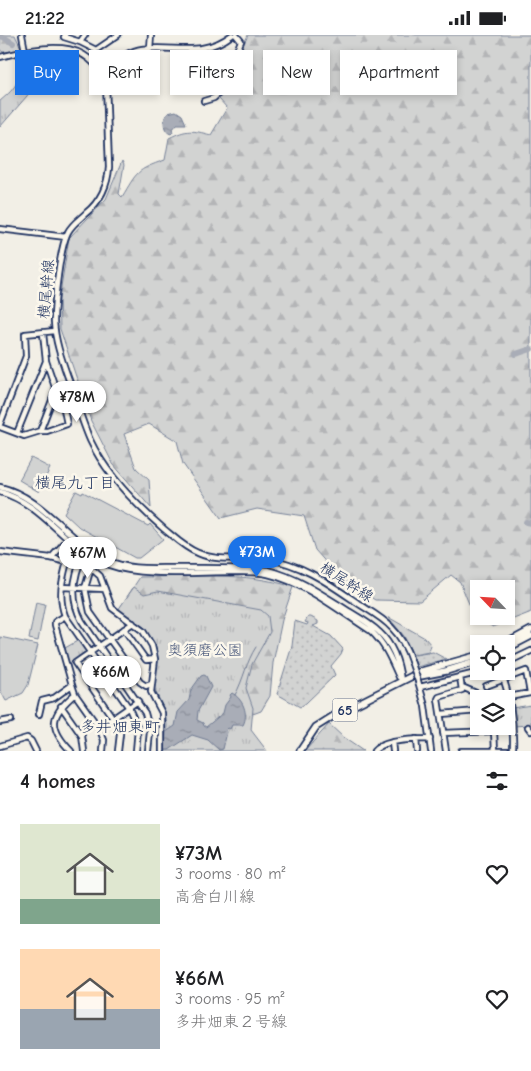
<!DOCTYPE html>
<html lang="en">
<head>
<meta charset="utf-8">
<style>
	:root { --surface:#fff; --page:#f6f6f6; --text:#202124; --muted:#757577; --accent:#1a73e8 }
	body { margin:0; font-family:"Comic Neue","Klee One",sans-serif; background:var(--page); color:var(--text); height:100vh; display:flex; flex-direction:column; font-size:19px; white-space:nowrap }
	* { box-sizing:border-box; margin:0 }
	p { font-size:16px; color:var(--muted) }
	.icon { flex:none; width:28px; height:28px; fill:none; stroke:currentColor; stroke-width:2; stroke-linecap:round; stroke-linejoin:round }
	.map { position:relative; height:716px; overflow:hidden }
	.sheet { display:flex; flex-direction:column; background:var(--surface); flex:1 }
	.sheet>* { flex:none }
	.banner { position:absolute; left:15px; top:15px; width:501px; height:45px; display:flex; gap:10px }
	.needle { width:32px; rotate:295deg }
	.buttons { position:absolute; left:470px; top:545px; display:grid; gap:10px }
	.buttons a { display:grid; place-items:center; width:45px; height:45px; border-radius:0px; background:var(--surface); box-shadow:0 2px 8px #0003; font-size:25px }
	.price { position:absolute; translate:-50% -42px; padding:0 11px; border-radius:18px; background:#fff; color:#222; font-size:16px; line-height:32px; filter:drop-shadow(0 1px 2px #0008) }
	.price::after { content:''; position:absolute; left:50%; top:30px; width:15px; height:11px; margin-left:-8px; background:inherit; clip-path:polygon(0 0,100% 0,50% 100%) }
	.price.current { background:var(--accent); color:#fff }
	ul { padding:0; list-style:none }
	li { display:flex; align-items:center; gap:15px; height:125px; padding:0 20px }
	li span { display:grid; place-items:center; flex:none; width:140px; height:100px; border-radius:0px; color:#555 }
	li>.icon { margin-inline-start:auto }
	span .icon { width:60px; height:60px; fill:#fffc; stroke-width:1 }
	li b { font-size:21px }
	h2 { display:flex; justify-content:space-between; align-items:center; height:60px; padding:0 20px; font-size:21px }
	.pill { padding:0 18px; border-radius:0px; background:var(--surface); box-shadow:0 2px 8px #0003; font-size:18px; line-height:45px }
	.pill.current { background:var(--accent); color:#fff }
	.status { display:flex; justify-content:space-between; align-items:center; height:35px; padding:0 25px; background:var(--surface); direction:ltr }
	.status svg { height:14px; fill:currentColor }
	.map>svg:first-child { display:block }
	.grass { fill:url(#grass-dots); stroke:#768198 }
	.forest { fill:url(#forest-firs); stroke:#768198; fill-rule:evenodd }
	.park { fill:url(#park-tufts); stroke:#768198 }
	.garden { fill:#d2d3d2; stroke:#768198 }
	.water { fill:url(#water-ripples); stroke:#707b93 }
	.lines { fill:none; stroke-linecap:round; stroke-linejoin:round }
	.stream { stroke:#707b93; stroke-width:1 }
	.river { stroke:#a9adb7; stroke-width:6 }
	.minor-casing { stroke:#1b2f5e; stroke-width:8 }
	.major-casing { stroke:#1b2f5e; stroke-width:9 }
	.minor { stroke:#fbf7ec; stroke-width:4.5 }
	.major { stroke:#fbf7ec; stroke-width:5.5 }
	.minor-bridge-casing { stroke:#1b2f5e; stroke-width:8; stroke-linecap:butt }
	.minor-bridge { stroke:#fbf7ec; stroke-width:4.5 }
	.labels { text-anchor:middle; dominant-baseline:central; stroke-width:5; stroke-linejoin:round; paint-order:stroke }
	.shield { fill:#fbf7ec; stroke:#5e6b89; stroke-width:1 }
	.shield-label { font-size:14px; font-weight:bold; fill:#1b2f5e }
	.street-label { font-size:15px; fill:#1b2f5e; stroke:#fbf7ec }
	.park-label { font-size:15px; fill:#49587b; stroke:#fbf7ec }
	.neighbourhood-label { font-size:16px; fill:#1b2f5e; stroke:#fbf7ec }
</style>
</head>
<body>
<div class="status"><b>21:22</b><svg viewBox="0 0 49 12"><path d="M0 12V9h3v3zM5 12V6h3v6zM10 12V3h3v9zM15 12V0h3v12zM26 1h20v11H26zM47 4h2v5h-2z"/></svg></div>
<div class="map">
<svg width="531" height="716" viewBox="0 0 531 716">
	<defs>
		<pattern id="grass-dots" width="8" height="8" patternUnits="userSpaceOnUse" patternTransform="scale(1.25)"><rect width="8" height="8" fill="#d2d3d2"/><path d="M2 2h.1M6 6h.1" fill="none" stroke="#b4b5b7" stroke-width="1.8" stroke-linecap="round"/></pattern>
		<pattern id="forest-firs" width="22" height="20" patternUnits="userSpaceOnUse" patternTransform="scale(1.25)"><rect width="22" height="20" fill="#d2d3d2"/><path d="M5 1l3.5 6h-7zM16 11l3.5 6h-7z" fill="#b4b5b7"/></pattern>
		<pattern id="park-tufts" width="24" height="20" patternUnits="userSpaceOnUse" patternTransform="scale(1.25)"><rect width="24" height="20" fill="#d2d3d2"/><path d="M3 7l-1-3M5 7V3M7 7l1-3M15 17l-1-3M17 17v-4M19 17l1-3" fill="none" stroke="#b4b5b7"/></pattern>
		<pattern id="water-ripples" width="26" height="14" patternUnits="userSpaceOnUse" patternTransform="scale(1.25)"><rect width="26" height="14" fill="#a9adb7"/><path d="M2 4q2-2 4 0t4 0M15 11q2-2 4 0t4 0" fill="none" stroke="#898d98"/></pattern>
	</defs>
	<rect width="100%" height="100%" fill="#f2efe6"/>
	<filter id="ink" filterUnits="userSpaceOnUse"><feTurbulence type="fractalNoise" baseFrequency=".02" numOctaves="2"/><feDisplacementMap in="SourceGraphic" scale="10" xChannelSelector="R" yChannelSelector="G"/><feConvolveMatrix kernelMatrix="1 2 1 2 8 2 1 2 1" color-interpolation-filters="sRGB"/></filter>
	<g filter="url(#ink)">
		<path class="grass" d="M 308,582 L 311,582 L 318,586 L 318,589 L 313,591 L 331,601 L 343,614 L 341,619 L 331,631 L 335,640 L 306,668 L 300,672 L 277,659 L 292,611 L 295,586 L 307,590 L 308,588 L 305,587 Z
			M 410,613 L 415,620 L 433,617 L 446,624 L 417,632 Z"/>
		<path class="forest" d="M 0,0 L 15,0 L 22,15 L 3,17 L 0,15 Z
			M 248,0 L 531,0 L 531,577 L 529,578 L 493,592 L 474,581 L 460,547 L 451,540 L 420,566 L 375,565 L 338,541 L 315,515 L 304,481 L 257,474 L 221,483 L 183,429 L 177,406 L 149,389 L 124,399 L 136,433 L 149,445 L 151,473 L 113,429 L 91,386 L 60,294 L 59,264 L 69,203 L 106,164 L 122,126 L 124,130 L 119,159 L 122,162 C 137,137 136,135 165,125 L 169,103 C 187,94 192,95 211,100 L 227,73 L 219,64 ZM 479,554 L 506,554 L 506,581 L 479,581 Z
			M 140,542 C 190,542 245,536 293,552 L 282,585 L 273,628 L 270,661 L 261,676 L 250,680 L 183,617 L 136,577 L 121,571 Z
			M 329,689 L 344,703 L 363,716 L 305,716 Z"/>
		<path class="park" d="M 42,17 L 40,39 L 27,61 L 0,92 L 0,66 C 18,51 20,46 20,23 Z
			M 134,552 L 144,559 L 158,556 L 261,575 L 268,581 L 270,597 L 252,629 L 246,653 L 253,673 L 251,695 L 267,716 L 166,716 L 167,690 L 165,677 L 154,653 L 154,644 L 158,626 L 154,607 L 144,592 L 118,575 Z
			M 388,582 L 425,603 L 431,610 L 429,617 L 413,620 L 404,601 Z
			M 79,605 L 86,616 L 75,626 L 69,629 L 64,615 L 65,613 Z
			M 531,670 L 531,688 L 528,690 L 514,691 L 512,673 Z"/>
		<path class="garden" d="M 31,423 L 50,433 L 39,457 L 19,445 Z
			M 76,456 L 82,459 L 83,457 L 148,491 L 150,489 L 163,504 L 139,523 L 135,523 L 79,492 L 64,478 Z
			M 36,567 L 45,569 L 38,606 L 29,604 Z
			M 0,602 L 38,610 L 28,650 L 23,658 L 6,666 L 0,655 Z"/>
		<path class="water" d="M 176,76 L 182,80 L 186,89 L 177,89 L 172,95 L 173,97 L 171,99 C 164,97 163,88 165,82 L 168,78 Z
			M 204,640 L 206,641 L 211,652 L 198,676 L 197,685 L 203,688 L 204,691 L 206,692 L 223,678 L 225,670 L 231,662 L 230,660 L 232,658 C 243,664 249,679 243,690 L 232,690 L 230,694 L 228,693 L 226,695 L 227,697 L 223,714 L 219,715 L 208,705 L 192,700 L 169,715 L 165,715 L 166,697 L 175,691 L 178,677 L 189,665 L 191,655 L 201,641 Z"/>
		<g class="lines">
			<path class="stream" d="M 235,660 C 244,644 246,627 256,612"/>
			<path class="river" d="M 0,0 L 13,8
				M 516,319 L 531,314
				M 526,487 L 531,488"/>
			<defs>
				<path id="minor" d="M 22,0 L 25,16
					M 65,0 L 64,2 L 80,7 L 96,15 L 118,0
					M 80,7 L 85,0
					M 150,14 L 151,0
					M 0,22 C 41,12 87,0 106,48 L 109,132 C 108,150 100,167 86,178 C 80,184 72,189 68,197 C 60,211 54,268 54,286 C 55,308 63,328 70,348 C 76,367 82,386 90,405 C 106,439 135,469 164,494 C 175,503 185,513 198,518 C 220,528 245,521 268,524 C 303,529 331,550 359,569 C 370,576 383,583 392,593 C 401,602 407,614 411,626
					M 101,35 C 113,28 128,16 142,14 C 177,10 201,23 232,0
					M 204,66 L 214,63 L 218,59 L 241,6 L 236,0
					M 0,194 L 66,202
					M 46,326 L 56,355
					M 0,389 L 26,321 L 25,299 L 55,296
					M 0,392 L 24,401 L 40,396 L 56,355 L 70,351
					M 40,396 L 47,396 L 67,389 L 62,365 L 53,363
					M 17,398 L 46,326 L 43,298
					M 0,452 C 45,463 68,507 109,526 C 129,535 151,533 173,533 C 204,533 236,532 268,535 C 299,543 323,560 350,577 C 360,583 371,589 379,597 C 392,609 399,628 401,646
					M 0,457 C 46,470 66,515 109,530 C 142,542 195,537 230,537 C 243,537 256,536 268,539 C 306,548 338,575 371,596 C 385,609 391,624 399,642
					M 0,517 L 51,523 L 68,504
					M 85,517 C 73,540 69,563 82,586 L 145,678 L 150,697 L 148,716
					M 51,523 L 67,527 C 62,545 58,562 65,581 L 129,673 L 138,694 L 136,716
					M 62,552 L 105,554
					M 65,581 L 55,587 L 55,590 L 72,650 L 75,659 L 99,693
					M 124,594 L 146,625 L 155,624
					M 506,628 L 531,616
					M 418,646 L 425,671 L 431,716
					M 151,649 L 146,651 L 140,647 L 90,577 L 85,553 L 91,533 L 100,541 L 112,573 L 143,596 L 152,611 L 155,624 L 151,657 L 162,678 L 162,716
					M 486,651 L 526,636 L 530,658 L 509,662
					M 420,652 L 484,636
					M 462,652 L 490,664
					M 61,671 L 82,701 L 84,716
					M 39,679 L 42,666 L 54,663 L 72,650
					M 441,679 L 479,676
					M 0,687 L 11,685
					M 528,692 L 531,696
					M 443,698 L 494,696 L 495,716
					M 416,704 L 417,716
					M 392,707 L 393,716
					M 0,711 L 27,703 L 31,706 L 36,716
					M 71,716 C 47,692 51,679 75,659
					M 103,716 L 104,705 L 99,693 L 138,666
					M 118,716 L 120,699 L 119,692 L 75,628 L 133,588
					M 374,716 C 383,705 416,704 430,704
					M 446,716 L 438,664 L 439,662 L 462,655 L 460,642
					M 461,716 L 511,716 L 513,714 C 514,688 510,661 501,636"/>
				<path id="major" d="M 505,609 L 531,595
					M 506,614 L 531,601
					M 415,642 L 446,636 L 479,626
					M 300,716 L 316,692 L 335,680 L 422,636 L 479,620"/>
			</defs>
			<use href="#minor" class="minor-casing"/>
			<use href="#major" class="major-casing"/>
			<use href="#minor" class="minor"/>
			<use href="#major" class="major"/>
			<defs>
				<path id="minor-bridge" d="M 411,626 L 418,646"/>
			</defs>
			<use href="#minor-bridge" class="minor-bridge-casing"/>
			<use href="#minor-bridge" class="minor-bridge"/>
		</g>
	</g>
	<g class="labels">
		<rect class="shield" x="332.5" y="663.5" width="25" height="23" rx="4"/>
		<g class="shield-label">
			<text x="345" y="675">65</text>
		</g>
		<g class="street-label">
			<text transform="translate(46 254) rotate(-85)">横尾幹線</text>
			<text transform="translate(347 547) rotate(33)">横尾幹線</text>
		</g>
		<g class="park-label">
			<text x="205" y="615">奥須磨公園</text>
		</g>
		<g class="neighbourhood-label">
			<text x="75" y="448">横尾九丁目</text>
			<text x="120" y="692">多井畑東町</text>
		</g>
	</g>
</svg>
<div class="buttons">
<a><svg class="needle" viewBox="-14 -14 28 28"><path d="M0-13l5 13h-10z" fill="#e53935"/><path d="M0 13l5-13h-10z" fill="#757577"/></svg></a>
<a><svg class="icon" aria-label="locate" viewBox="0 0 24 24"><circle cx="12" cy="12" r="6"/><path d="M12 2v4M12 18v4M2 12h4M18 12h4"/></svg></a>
<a><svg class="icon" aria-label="layers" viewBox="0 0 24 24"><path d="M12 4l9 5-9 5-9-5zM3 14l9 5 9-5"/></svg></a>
</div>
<b class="price" style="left:77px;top:388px">¥78M</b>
<b class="price current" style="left:257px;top:543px">¥73M</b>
<b class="price" style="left:88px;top:544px">¥67M</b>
<b class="price" style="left:111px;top:663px">¥66M</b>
<div class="banner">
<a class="pill current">Buy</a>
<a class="pill">Rent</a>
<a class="pill">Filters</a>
<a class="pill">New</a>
<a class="pill">Apartment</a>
</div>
</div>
<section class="sheet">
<h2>4 homes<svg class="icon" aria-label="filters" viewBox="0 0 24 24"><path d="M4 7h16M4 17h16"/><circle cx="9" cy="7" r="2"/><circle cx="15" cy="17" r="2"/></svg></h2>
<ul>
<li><span style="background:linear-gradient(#dfe7d0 75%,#7fa58c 0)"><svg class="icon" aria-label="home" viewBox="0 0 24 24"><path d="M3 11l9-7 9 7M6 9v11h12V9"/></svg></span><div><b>¥73M</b><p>3 rooms · 80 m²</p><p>高倉白川線</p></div><svg class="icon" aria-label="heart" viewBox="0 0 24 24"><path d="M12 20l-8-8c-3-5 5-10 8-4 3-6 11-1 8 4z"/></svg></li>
<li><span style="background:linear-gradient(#ffd9b3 60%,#9aa5b1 0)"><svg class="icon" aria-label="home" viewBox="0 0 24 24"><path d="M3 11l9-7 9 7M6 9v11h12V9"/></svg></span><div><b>¥66M</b><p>3 rooms · 95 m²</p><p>多井畑東２号線</p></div><svg class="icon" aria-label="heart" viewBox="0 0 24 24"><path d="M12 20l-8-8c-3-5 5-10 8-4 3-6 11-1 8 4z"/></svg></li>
</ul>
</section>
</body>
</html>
